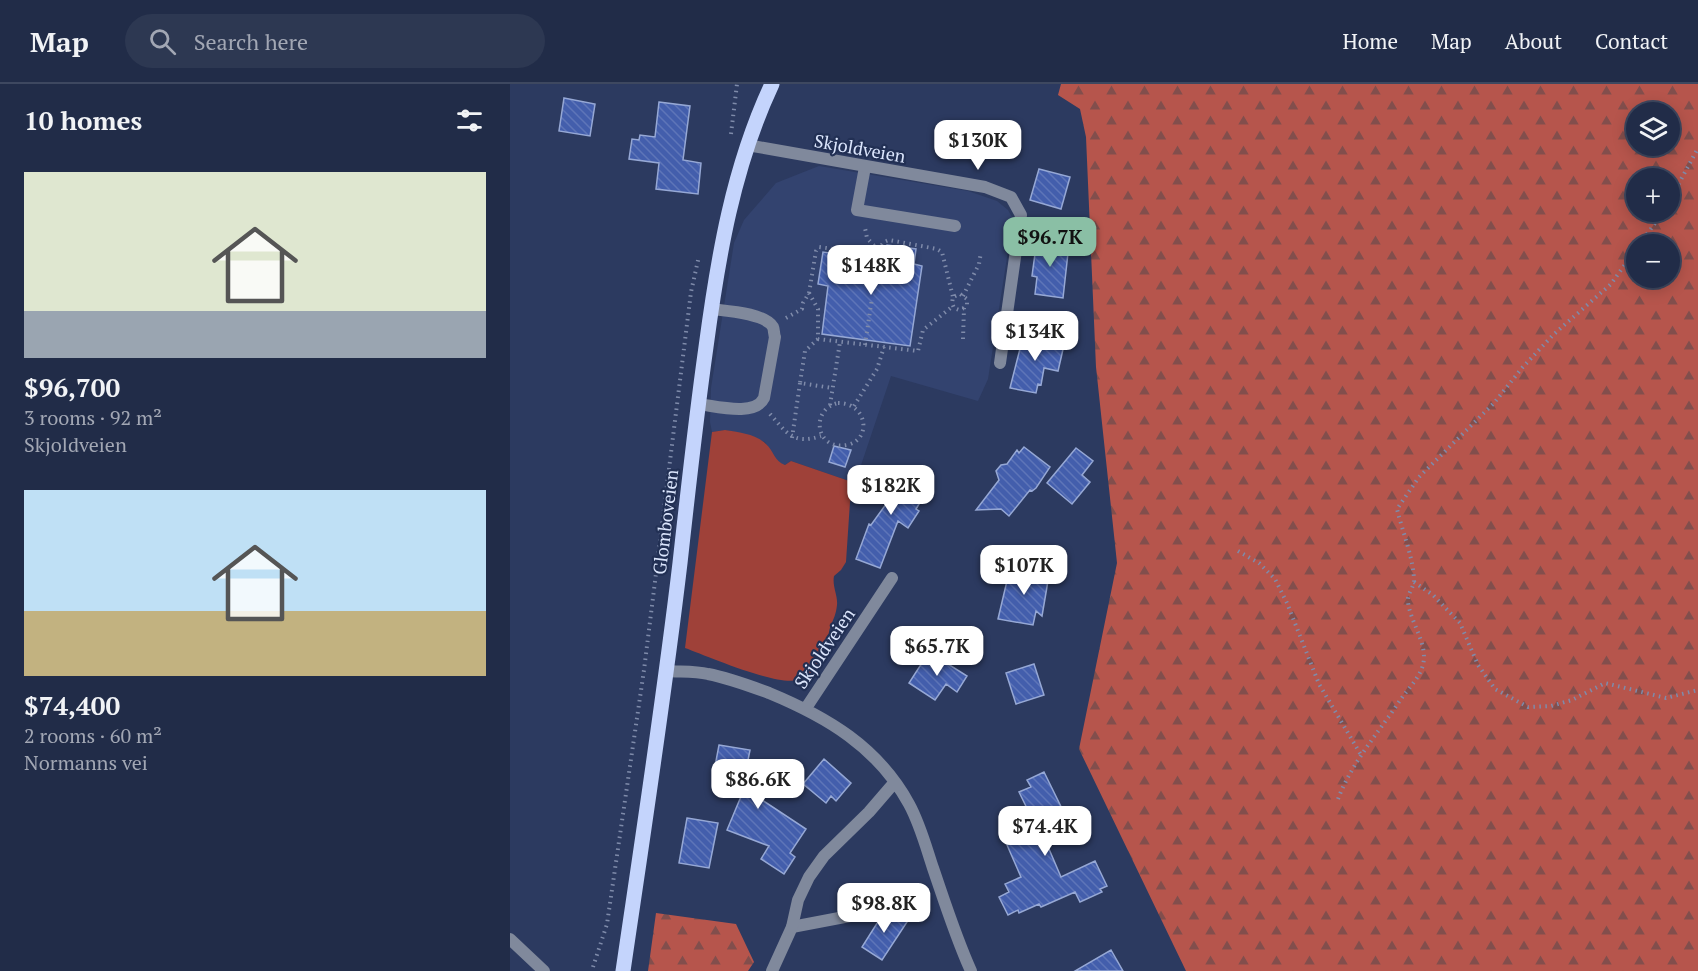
<!DOCTYPE html>
<html lang="en">
<head>
<meta charset="utf-8">
<style>
	:root { --surface:#212c48; --page:#2d3852; --text:#f1f3f6; --muted:#a2a7b4; --line:#3e4860; --accent:#8abfa5 }
	body { margin:0; font-family:"PT Serif",serif; background:var(--page); color:var(--text); height:100vh; display:flex; flex-direction:column; font-size:22px; white-space:nowrap }
	* { box-sizing:border-box; margin:0 }
	p { font-size:20px; color:var(--muted) }
	.icon { flex:none; width:33px; height:33px; fill:none; stroke:currentColor; stroke-width:2; stroke-linecap:round; stroke-linejoin:round }
	.map { position:relative; flex:1; overflow:hidden }
	.details { display:flex; flex-direction:column; background:var(--surface); width:510px }
	.details>* { flex:none }
	.controls { position:absolute; left:1116px; top:18px; display:grid; gap:12px }
	.controls a { display:grid; place-items:center; width:54px; height:54px; border-radius:50%; background:var(--surface); box-shadow:0 3px 15px #0003,0 0 0 2px var(--line); font-size:30px }
	.price { position:absolute; translate:-50% -51px; padding:0 14px; border-radius:12px; background:#fff; color:#222; font-size:20px; line-height:39px; filter:drop-shadow(0 2px 3px #0008) }
	.price::after { content:''; position:absolute; left:50%; top:36px; width:18px; height:14px; margin-left:-9px; background:inherit; clip-path:polygon(0 0,100% 0,50% 100%) }
	.price.selected { background:var(--accent); color:#111 }
	ul { padding:0; list-style:none }
	li { display:grid; align-content:center; gap:12px; height:318px; padding:0 24px }
	li span { display:grid; place-items:center; height:186px; border-radius:0px; color:#555 }
	li>.icon { margin-inline-start:auto }
	span .icon { width:108px; height:108px; fill:#fffc; stroke-width:1 }
	li b { font-size:26px }
	h2 { display:flex; justify-content:space-between; align-items:center; height:72px; padding:0 24px; font-size:26px }
	header { display:flex; align-items:center; gap:36px; box-sizing:border-box; height:84px; padding:0 30px; background:var(--surface); border-bottom:2px solid var(--line) }
	header strong { font-size:28px }
	nav { display:flex; gap:33px; margin-inline-start:auto; font-size:21px }
	.search { width:420px; height:54px; background:var(--page); display:flex; align-items:center; gap:15px; box-sizing:border-box; padding:0 21px; border-radius:33px; color:var(--muted); font-size:22px }
	main { display:flex; flex:1; min-height:0 }
	.map>svg:first-child { display:block }
	.built { fill:#33436f }
	.green { fill:#9f4139 }
	.forest { fill:url(#forest-firs); fill-rule:evenodd }
	.building { fill:url(#building-back-hatch); stroke:#96a8d5; stroke-width:1.5 }
	.lines { fill:none; stroke-linecap:round; stroke-linejoin:round }
	.path { stroke:#7f8baa; stroke-width:4; stroke-dasharray:1.5 4.5; stroke-linecap:butt }
	.service { stroke:#80899c; stroke-width:12 }
	.minor { stroke:#80899c; stroke-width:12 }
	.primary { stroke:#c4d4fc; stroke-width:15 }
	.labels { text-anchor:middle; dominant-baseline:central; stroke-width:4.5; stroke-linejoin:round; paint-order:stroke }
	.street-label { font-size:18px; fill:#dbe5fc; stroke:#223054 }
</style>
</head>
<body>
<header>
<strong>Map</strong>
<div class="search"><svg class="icon" aria-label="search" viewBox="0 0 24 24"><circle cx="10" cy="10" r="6"/><path d="M15 15l6 6"/></svg>Search here</div>
<nav><a>Home</a><a>Map</a><a>About</a><a>Contact</a></nav>
</header>
<main>
<section class="details">
<h2>10 homes<svg class="icon" aria-label="filters" viewBox="0 0 24 24"><path d="M4 7h16M4 17h16"/><circle cx="9" cy="7" r="2"/><circle cx="15" cy="17" r="2"/></svg></h2>
<ul>
<li><span style="background:linear-gradient(#dfe7d0 75%,#9aa5b1 0)"><svg class="icon" aria-label="home" viewBox="0 0 24 24"><path d="M3 11l9-7 9 7M6 9v11h12V9"/></svg></span><div><b>$96,700</b><p>3 rooms · 92 m²</p><p>Skjoldveien</p></div></li>
<li><span style="background:linear-gradient(#bfe0f5 65%,#c2b280 0)"><svg class="icon" aria-label="home" viewBox="0 0 24 24"><path d="M3 11l9-7 9 7M6 9v11h12V9"/></svg></span><div><b>$74,400</b><p>2 rooms · 60 m²</p><p>Normanns vei</p></div></li>
</ul>
</section>
<div class="map">
<svg width="1188" height="887" viewBox="0 0 1188 887">
	<defs>
		<pattern id="forest-firs" width="22" height="20" patternUnits="userSpaceOnUse" patternTransform="scale(1.5)"><rect width="22" height="20" fill="#b6554c"/><path d="M5 1l3.5 6h-7zM16 11l3.5 6h-7z" fill="#824e4c"/></pattern>
		<pattern id="building-back-hatch" width="6" height="6" patternUnits="userSpaceOnUse" patternTransform="scale(1.5)"><rect width="6" height="6" fill="#435eac"/><path d="M-1 5l2 2M0 0l6 6M5-1l2 2" fill="none" stroke="#5e75b8"/></pattern>
	</defs>
	<rect width="100%" height="100%" fill="#2c3a60"/>
	<path class="built" d="M 309,82 L 458,107 L 487,117 L 498,126 L 503,135 L 478,295 L 468,317 L 381,292 L 345,399 L 281,377 L 275,381 L 268,379 L 255,358 L 230,349 L 215,346 L 202,348 L 200,338 L 201,304 L 224,159 L 234,136 L 266,99 Z"/>
	<path class="green" d="M 215,346 C 228,348 246,350 256,360 C 264,367 264,377 275,381 L 281,377 L 345,399 L 340,418 L 336,478 L 331,486 L 324,492 C 322,502 328,512 327,521 C 325,541 315,541 320,565 C 312,577 302,592 287,596 C 266,602 197,572 175,564 L 202,348 Z"/>
	<path class="forest" d="M 551,0 L 1188,0 L 1188,887 L 676,887 L 569,665 L 607,479 L 586,283 L 576,53 L 570,25 L 548,11 ZM 1126,28 L 1160,28 L 1160,62 L 1126,62 ZM 1126,94 L 1160,94 L 1160,128 L 1126,128 ZM 1126,160 L 1160,160 L 1160,194 L 1126,194 Z
		M 146,829 L 226,840 L 244,878 L 238,887 L 138,887 Z"/>
	<path class="building" d="M 54,14 L 85,20 L 80,52 L 49,47 Z
		M 149,18 L 180,22 L 173,76 L 191,79 L 188,110 L 146,105 L 149,79 L 119,75 L 122,55 L 129,56 L 130,51 L 145,53 Z
		M 529,85 L 560,93 L 551,125 L 520,116 Z
		M 527,155 L 555,159 L 554,168 L 558,169 L 553,214 L 525,210 L 527,193 L 522,192 Z
		M 377,161 L 406,165 L 404,180 L 412,182 L 400,262 L 312,250 L 318,202 L 308,200 L 313,168 L 375,177 Z
		M 514,249 L 540,255 L 539,258 L 554,261 L 548,287 L 534,284 L 531,301 L 528,300 L 526,309 L 500,304 Z
		M 324,362 L 341,366 L 335,383 L 319,378 Z
		M 514,363 L 540,383 L 526,404 L 522,407 L 520,406 L 499,432 L 491,425 L 466,426 L 489,396 L 486,387 L 491,381 L 497,380 L 507,366 L 509,369 Z
		M 566,364 L 583,377 L 572,391 L 580,398 L 562,420 L 537,399 Z
		M 388,382 L 415,400 L 405,416 L 409,420 L 406,425 L 409,427 L 398,444 L 388,437 L 370,484 L 346,475 L 359,440 L 361,441 L 379,416 L 369,410 Z
		M 500,484 L 539,491 L 532,532 L 526,527 L 523,541 L 488,535 Z
		M 419,568 L 457,592 L 447,608 L 436,600 L 425,616 L 399,599 Z
		M 524,580 L 534,611 L 506,620 L 496,589 Z
		M 209,661 L 240,666 L 238,676 L 244,677 L 241,693 L 259,700 L 252,716 L 296,745 L 280,769 L 285,773 L 274,790 L 251,775 L 259,762 L 217,746 L 237,698 L 203,693 Z
		M 314,675 L 341,699 L 326,717 L 321,712 L 316,719 L 293,700 Z
		M 534,688 L 559,739 L 533,751 L 551,793 L 585,777 L 597,802 L 590,805 L 592,808 L 570,818 L 565,808 L 531,823 L 529,820 L 509,829 L 508,826 L 498,831 L 489,813 L 499,808 L 495,800 L 511,793 L 497,761 L 528,747 L 509,708 L 521,703 L 517,696 Z
		M 177,734 L 208,739 L 199,784 L 169,779 Z
		M 376,825 L 397,838 L 372,876 L 352,863 Z
		M 601,866 L 613,887 L 565,887 Z"/>
	<g class="lines">
		<path class="path" d="M 221,50 L 227,0
			M 1160,116 L 1188,64
			M 1130,160 L 1153,128
			M 368,166 L 374,158 L 379,156 L 427,165 L 432,168 L 443,213
			M 299,209 L 308,225 L 308,255 L 408,267 L 413,246 L 443,222
			M 453,212 L 469,180 L 471,168
			M 276,234 L 292,225 L 293,219 L 299,209 L 306,167 L 309,163 L 360,170 L 366,168 L 368,166 L 357,154 L 355,144
			M 308,255 L 295,267 L 290,299 L 322,304
			M 453,255 L 454,224 L 457,221 L 457,215 L 450,210 L 443,213 L 442,219 L 444,224 L 449,226 L 454,224
			M 355,261 L 362,214
			M 328,319 C 358,319 362,356 337,361 C 305,367 300,325 328,319 Z
			M 320,321 L 330,258
			M 344,322 L 367,285 L 374,263
			M 260,330 C 277,349 283,361 311,352
			M 282,354 L 290,299
			M 728,467 L 749,479 L 765,495 L 777,519 L 809,600 L 851,671
			M 904,498 L 923,511 L 950,539 L 968,581 L 985,605 L 1018,623 L 1041,622 L 1062,616 L 1095,599 L 1156,614 L 1188,606
			M 828,715 C 842,678 869,648 891,615 C 898,605 908,595 912,584 C 920,562 901,541 898,518 C 897,510 903,505 904,497 C 904,476 892,446 887,425 L 909,393 L 984,319 L 1012,284 L 1043,251 L 1101,200 L 1126,165
			M 83,883 L 97,840 L 134,586 L 181,208 L 189,172"/>
		<path class="service" d="M 355,83 L 347,126 L 445,142
			M 188,320 C 206,322 245,333 254,314 L 265,253 C 264,251 264,245 263,243 C 255,229 216,227 201,225
			M 282,843 L 345,831"/>
		<path class="minor" d="M 237,61 L 475,103 L 501,113 L 511,131 L 490,279
			M 157,587 C 170,588 185,587 198,590 C 219,594 240,602 259,609 C 317,633 368,663 399,720 C 410,740 416,763 423,784 C 435,819 446,854 461,887
			M 296,624 L 382,494
			M 0,855 L 34,887
			M 262,887 L 282,843 L 288,816 L 299,793 L 314,772 L 359,728 L 384,699"/>
		<path class="primary" d="M 113,887 C 133,751 154,615 170,479 C 178,406 186,334 196,263 C 208,173 223,83 262,0"/>
	</g>
	<g class="labels">
		<g class="street-label">
			<text transform="translate(350 64) rotate(10)">Skjoldveien</text>
			<text transform="translate(155 438) rotate(-83)">Glomboveien</text>
			<text transform="translate(314 564) rotate(-56)">Skjoldveien</text>
		</g>
	</g>
</svg>
<div class="controls">
<a><svg class="icon" aria-label="layers" viewBox="0 0 24 24"><path d="M12 4l9 5-9 5-9-5zM3 14l9 5 9-5"/></svg></a>
<a>+</a>
<a>−</a>
</div>
<b class="price" style="left:468px;top:87px">$130K</b>
<b class="price selected" style="left:540px;top:184px">$96.7K</b>
<b class="price" style="left:361px;top:212px">$148K</b>
<b class="price" style="left:525px;top:278px">$134K</b>
<b class="price" style="left:381px;top:432px">$182K</b>
<b class="price" style="left:514px;top:512px">$107K</b>
<b class="price" style="left:427px;top:593px">$65.7K</b>
<b class="price" style="left:248px;top:726px">$86.6K</b>
<b class="price" style="left:535px;top:773px">$74.4K</b>
<b class="price" style="left:374px;top:850px">$98.8K</b>
</div>
</main>
</body>
</html>
